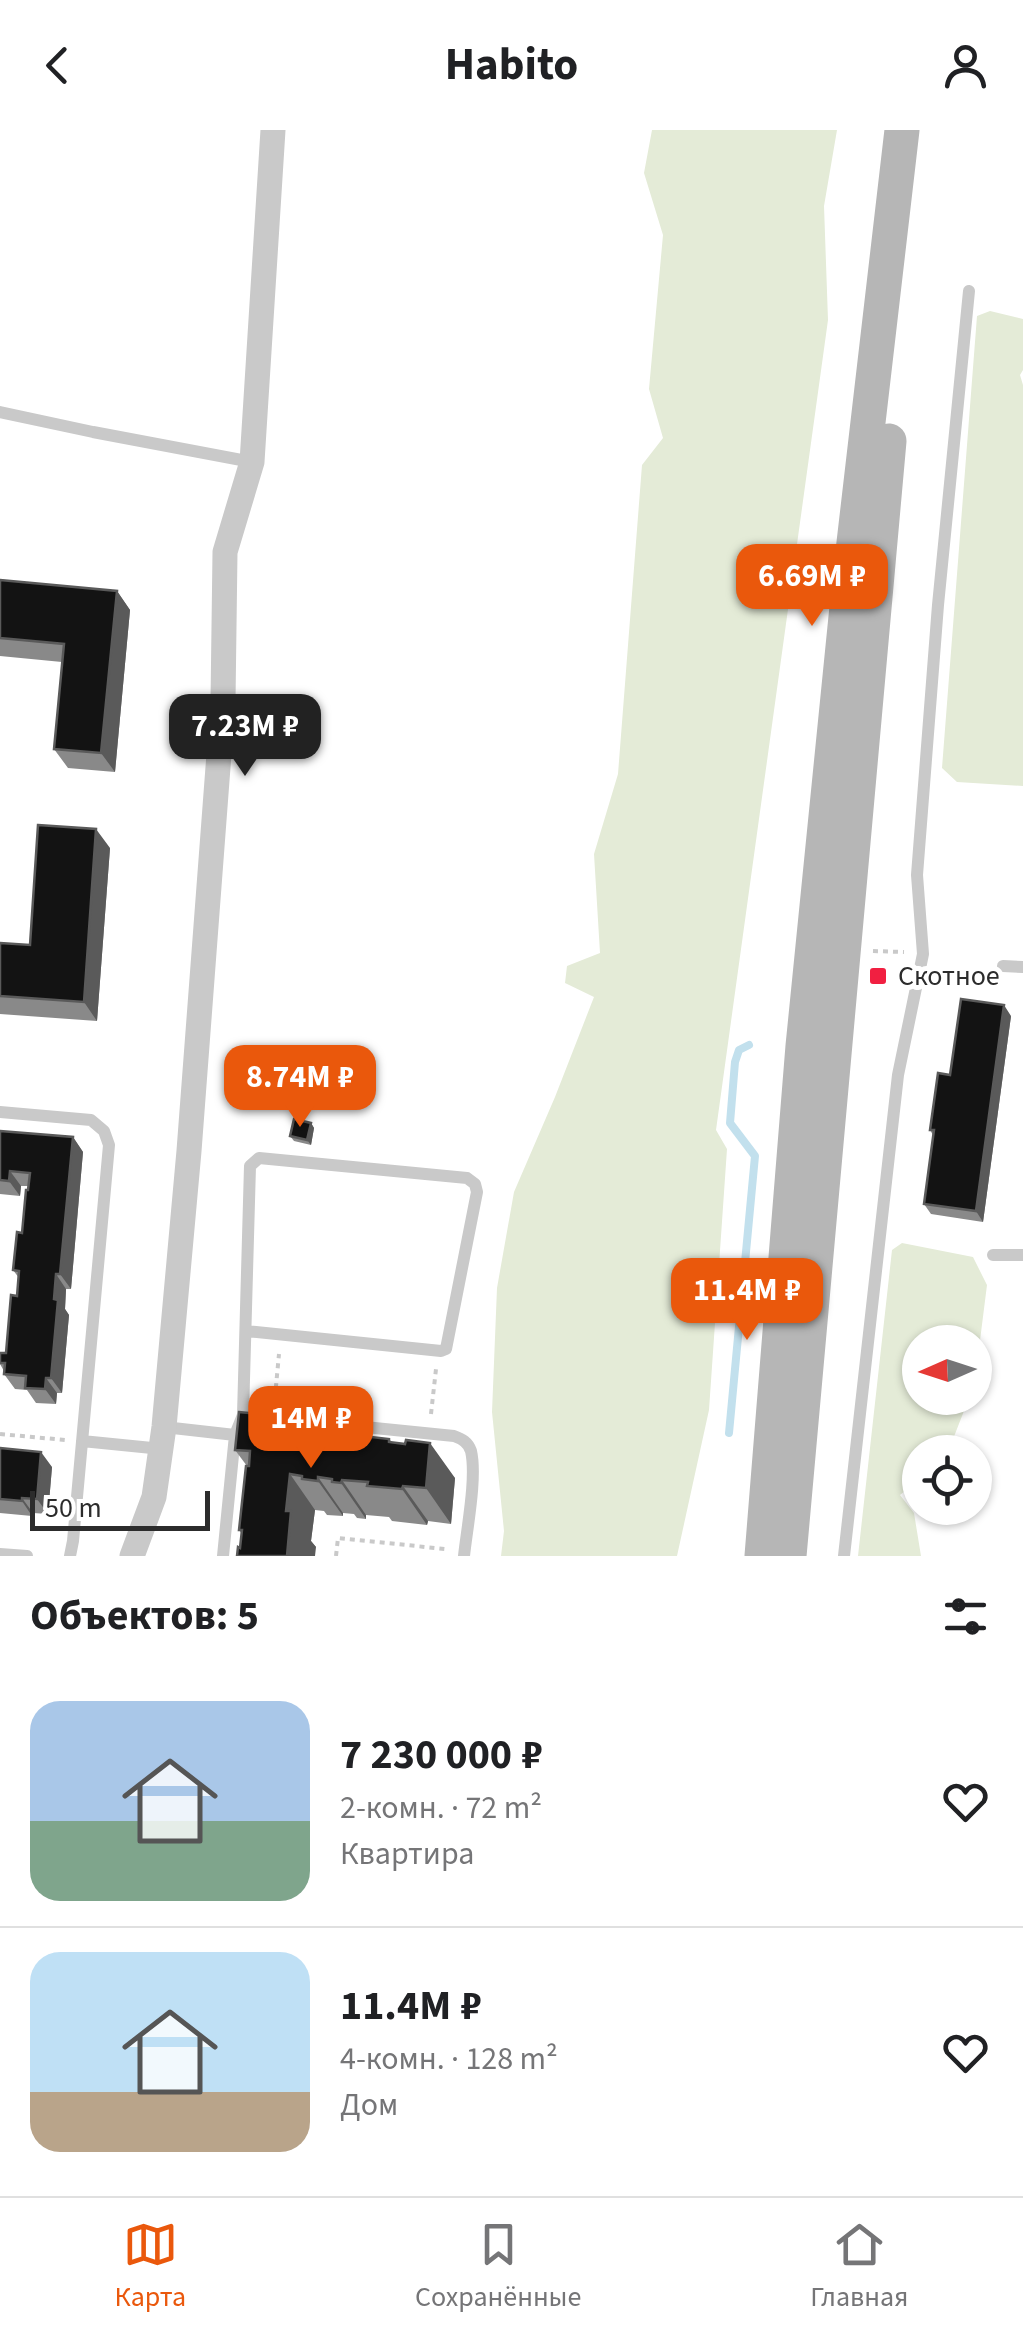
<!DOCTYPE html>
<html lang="ru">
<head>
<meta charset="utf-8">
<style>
	:root { --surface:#fff; --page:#f2f2f2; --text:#202124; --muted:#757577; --line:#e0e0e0; --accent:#ea580c }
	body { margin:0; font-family:"Source Sans 3",sans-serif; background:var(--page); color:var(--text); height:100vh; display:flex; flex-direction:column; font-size:38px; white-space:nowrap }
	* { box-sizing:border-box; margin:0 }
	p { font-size:32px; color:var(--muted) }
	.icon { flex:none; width:55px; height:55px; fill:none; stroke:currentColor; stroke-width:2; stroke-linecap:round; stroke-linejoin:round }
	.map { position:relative; height:1426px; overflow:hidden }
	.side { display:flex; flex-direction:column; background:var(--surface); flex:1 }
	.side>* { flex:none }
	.needle { width:65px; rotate:267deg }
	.controls { position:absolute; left:902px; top:1195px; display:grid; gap:20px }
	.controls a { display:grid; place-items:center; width:90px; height:90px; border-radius:50%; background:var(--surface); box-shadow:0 2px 8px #0004; font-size:50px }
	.scale { position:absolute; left:30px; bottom:25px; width:180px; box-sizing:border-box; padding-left:10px; border:5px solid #2c2c2c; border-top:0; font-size:28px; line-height:35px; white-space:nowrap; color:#2c2c2c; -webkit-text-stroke:8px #fff; paint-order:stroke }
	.price { position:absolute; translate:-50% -85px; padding:0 22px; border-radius:20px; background:var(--accent); color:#fff; font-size:32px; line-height:65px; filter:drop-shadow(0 2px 5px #0008) }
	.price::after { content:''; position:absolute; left:50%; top:60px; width:30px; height:22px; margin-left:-15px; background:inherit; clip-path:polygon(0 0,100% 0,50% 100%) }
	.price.selected { background:#222; color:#fff }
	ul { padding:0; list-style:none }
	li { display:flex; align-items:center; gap:30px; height:250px; padding:0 30px }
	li+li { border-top:2px solid var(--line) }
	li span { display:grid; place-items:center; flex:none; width:280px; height:200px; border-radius:30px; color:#555 }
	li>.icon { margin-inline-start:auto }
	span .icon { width:120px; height:120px; fill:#fffc; stroke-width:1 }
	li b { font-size:42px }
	h2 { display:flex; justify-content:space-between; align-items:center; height:120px; padding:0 30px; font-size:42px }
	header { display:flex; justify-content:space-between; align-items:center; height:130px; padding:0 30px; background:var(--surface); font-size:45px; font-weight:700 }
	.dock { display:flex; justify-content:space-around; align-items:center; height:140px; border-top:2px solid var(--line); background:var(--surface); font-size:28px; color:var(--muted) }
	.dock a { display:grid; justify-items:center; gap:5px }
	.dock .selected { color:var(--accent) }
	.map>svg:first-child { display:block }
	.green { fill:#e4ebd7 }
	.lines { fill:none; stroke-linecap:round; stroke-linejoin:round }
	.stream { stroke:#c2e0ed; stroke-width:8 }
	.path { stroke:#c9c9c9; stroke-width:4; stroke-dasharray:5 5; stroke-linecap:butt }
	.lane { stroke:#c9c9c9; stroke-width:12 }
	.street { stroke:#c9c9c9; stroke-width:25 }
	.secondary { stroke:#b6b6b6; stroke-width:35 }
	.wall { fill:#898989 }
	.shaded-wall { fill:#5a5a5a }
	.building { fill:#131313; stroke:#5a5a5a; stroke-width:2.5 }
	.poi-dot { fill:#f11f41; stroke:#fff; stroke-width:4 }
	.labels { text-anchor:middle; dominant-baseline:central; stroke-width:10; stroke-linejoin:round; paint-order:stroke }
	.poi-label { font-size:28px; fill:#2c2c2c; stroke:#fff; text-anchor:start }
</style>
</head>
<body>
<header><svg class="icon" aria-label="back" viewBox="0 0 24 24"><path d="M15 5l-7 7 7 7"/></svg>Habito<svg class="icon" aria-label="person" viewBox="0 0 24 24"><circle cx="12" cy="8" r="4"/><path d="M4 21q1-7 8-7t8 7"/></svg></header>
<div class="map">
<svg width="1023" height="1426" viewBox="0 0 1023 1426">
	<rect width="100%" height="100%" fill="#fff"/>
	<path class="green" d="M 652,0 L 837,0 L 824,76 L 828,190 L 716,1000 L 727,1019 L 709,1280 L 677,1426 L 501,1426 L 504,1401 L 492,1282 L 497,1158 L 514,1062 L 555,967 L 594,867 L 565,853 L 567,836 L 600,823 L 594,724 L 618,644 L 642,335 L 663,308 L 649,259 L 663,105 L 644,43 Z
		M 990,181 L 1023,189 L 1023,240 L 1020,245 L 1023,255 L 1023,656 L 957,652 L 942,638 L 977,186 Z
		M 902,1113 L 973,1127 L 987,1155 L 975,1250 L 975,1212 L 920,1212 L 920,1268 L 969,1268 L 948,1322 L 920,1322 L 920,1349 L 900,1365 L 914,1383 L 921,1426 L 858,1426 L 892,1120 Z"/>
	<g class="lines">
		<path class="stream" d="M 729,1303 L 755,1026 L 730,993 L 735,932 L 739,920 L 749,915"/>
		<path class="path" d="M 873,821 L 904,822
			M 431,1284 L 436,1239
			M 273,1288 L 279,1224
			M 0,1304 L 65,1310
			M 336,1426 L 338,1408 L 445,1419"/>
		<path class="lane" d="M 0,282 L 93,302 L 252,332
			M 1003,836 L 1023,837
			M 0,982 L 91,990 L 104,1001 L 109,1015 L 73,1411 L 70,1426
			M 993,1125 L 1023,1125
			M 315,1292 L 454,1306 C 462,1309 468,1312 471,1321 C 477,1347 467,1398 464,1426
			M 164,1297 L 235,1305
			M 82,1311 L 162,1319
			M 0,1424 L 27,1426
			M 223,1426 L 235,1305 L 243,1285 L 250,1036 L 259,1028 L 467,1048 L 475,1054 L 477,1062 L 446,1219 L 441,1221 L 246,1201
			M 844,1426 L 898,945 L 923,824 L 917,745 L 938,475 L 969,161"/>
		<path class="street" d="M 132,1426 L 154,1367 L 164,1297 L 189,1021 L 223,571 L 225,422 L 252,332 L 273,0"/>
		<path class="secondary" d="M 762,1426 L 803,916 L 850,447 L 902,0
			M 789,1426 L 889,311"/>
	</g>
	<path class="wall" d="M 0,450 L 117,461 L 130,480 L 115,642 L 68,638 L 54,619 L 62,532 L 0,526 Z
		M 110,718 L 97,891 L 0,884 L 0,813 L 30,815 Z
		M 1011,886 L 983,1092 L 931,1084 L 924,1074 L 933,1005 L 930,1000 L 950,945 Z
		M 311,993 L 314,998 L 311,1015 L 294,1011 L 290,1006 Z
		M 0,1001 L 73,1007 L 83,1022 L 71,1159 L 66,1159 L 65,1179 L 69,1185 L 62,1263 L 57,1263 L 56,1274 L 36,1273 L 27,1260 L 15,1259 L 4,1244 L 4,1241 L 0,1234 L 0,1223 L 6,1223 L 17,1166 L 19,1148 L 13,1140 L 22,1103 L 29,1056 L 21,1056 L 20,1066 L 0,1064 Z
		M 336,1303 L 389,1309 L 392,1312 L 455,1348 L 451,1394 L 428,1391 L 427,1395 L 392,1391 L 389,1387 L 366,1385 L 366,1389 L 357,1388 L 354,1384 L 343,1383 L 343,1386 L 327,1385 L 324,1381 L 315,1380 L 311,1411 L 316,1417 L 240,1418 L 242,1404 L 239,1400 L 247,1336 L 235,1320 Z
		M 0,1318 L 52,1337 L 48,1384 L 33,1383 L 32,1386 L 0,1383 Z"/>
	<path class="shaded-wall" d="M 117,461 L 130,480 L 115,642 L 101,623 Z
		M 96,699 L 110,718 L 97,891 L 84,872 Z
		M 1004,875 L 1011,886 L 983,1092 L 976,1081 Z
		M 311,993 L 314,998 L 311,1015 L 307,1010 Z
		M 73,1007 L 83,1022 L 71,1159 L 60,1144 Z
		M 10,1041 L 21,1056 L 20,1066 L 9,1051 Z
		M 56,1144 L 66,1159 L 65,1179 L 69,1185 L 62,1263 L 51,1248 Z
		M 46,1248 L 57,1263 L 56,1274 L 45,1259 Z
		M 327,1291 L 352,1327 L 326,1306 Z
		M 430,1313 L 455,1348 L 451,1394 L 426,1358 Z
		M 41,1322 L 52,1337 L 48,1384 L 37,1369 Z
		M 290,1344 L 315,1380 L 311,1411 L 316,1417 L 315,1426 L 287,1426 L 286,1381 Z
		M 318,1347 L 343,1383 L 343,1386 L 318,1351 Z
		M 342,1350 L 366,1385 L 366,1389 L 341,1353 Z
		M 403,1356 L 428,1391 L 427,1395 L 402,1359 Z
		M 22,1368 L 33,1383 L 32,1386 L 22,1371 Z"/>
	<path class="building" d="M 0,450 L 117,461 L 101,623 L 54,619 L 64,514 L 0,508 Z
		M 38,695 L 96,699 L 84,872 L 0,866 L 0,813 L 30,815 Z
		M 961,869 L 1004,875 L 976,1081 L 924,1074 L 934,1000 L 930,1000 L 938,943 L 950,945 Z
		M 294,989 L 311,993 L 307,1010 L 290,1006 Z
		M 0,1001 L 73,1007 L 60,1144 L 56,1144 L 54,1169 L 58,1170 L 51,1248 L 46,1248 L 45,1259 L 25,1258 L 26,1246 L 4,1244 L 5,1233 L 0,1233 L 0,1223 L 6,1223 L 11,1165 L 17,1166 L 19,1141 L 13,1140 L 17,1102 L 22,1103 L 26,1060 L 28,1060 L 30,1043 L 10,1041 L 9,1051 L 0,1050 Z
		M 239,1282 L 327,1291 L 326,1306 L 336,1307 L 336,1303 L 389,1309 L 389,1312 L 405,1314 L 406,1310 L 430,1313 L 426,1358 L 403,1356 L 402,1359 L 367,1356 L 368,1352 L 342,1350 L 341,1353 L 332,1352 L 332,1349 L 318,1347 L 318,1351 L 302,1349 L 302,1346 L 290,1344 L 286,1381 L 291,1381 L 287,1426 L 237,1426 L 238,1417 L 240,1418 L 242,1400 L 239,1400 L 246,1336 L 249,1336 L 250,1321 L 235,1320 Z
		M 0,1318 L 41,1322 L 37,1369 L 22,1368 L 22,1371 L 0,1369 Z"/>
	<rect class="poi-dot" x="868" y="836" width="20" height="20" rx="5"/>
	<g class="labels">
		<g class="poi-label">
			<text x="898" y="846">Скотное</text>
		</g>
	</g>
</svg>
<div class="controls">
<a><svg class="needle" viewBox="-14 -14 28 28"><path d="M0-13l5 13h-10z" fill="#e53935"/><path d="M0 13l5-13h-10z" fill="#757577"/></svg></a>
<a><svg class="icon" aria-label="locate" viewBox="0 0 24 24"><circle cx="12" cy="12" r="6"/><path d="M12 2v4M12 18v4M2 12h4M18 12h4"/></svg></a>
</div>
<div class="scale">50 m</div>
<b class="price" style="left:812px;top:499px">6.69M ₽</b>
<b class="price selected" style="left:245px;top:649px">7.23M ₽</b>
<b class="price" style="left:300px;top:1000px">8.74M ₽</b>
<b class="price" style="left:747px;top:1213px">11.4M ₽</b>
<b class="price" style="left:311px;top:1341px">14M ₽</b>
</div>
<section class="side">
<h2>Объектов: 5<svg class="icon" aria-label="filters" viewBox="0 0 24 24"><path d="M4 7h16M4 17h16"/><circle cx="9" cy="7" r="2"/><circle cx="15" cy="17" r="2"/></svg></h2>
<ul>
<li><span style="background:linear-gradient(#a9c7e8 60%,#7fa58c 0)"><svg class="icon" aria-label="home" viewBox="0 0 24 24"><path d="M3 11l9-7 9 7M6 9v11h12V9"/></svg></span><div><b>7 230 000 ₽</b><p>2-комн. · 72 m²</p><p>Квартира</p></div><svg class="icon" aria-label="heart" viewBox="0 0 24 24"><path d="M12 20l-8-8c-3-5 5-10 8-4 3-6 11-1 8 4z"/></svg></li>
<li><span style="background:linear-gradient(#bfe0f5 70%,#b9a48a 0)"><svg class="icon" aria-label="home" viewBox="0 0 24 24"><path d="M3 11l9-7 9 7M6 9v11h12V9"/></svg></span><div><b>11.4M ₽</b><p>4-комн. · 128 m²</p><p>Дом</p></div><svg class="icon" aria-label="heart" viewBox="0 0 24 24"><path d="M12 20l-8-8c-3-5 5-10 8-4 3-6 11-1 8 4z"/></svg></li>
</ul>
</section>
<nav class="dock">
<a class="selected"><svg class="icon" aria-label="map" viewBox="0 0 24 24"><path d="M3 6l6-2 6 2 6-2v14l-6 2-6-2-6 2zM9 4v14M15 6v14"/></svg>Карта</a>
<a><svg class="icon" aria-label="saved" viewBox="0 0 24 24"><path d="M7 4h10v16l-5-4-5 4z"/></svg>Сохранённые</a>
<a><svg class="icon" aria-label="home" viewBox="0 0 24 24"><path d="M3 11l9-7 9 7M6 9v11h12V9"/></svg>Главная</a>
</nav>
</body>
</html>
